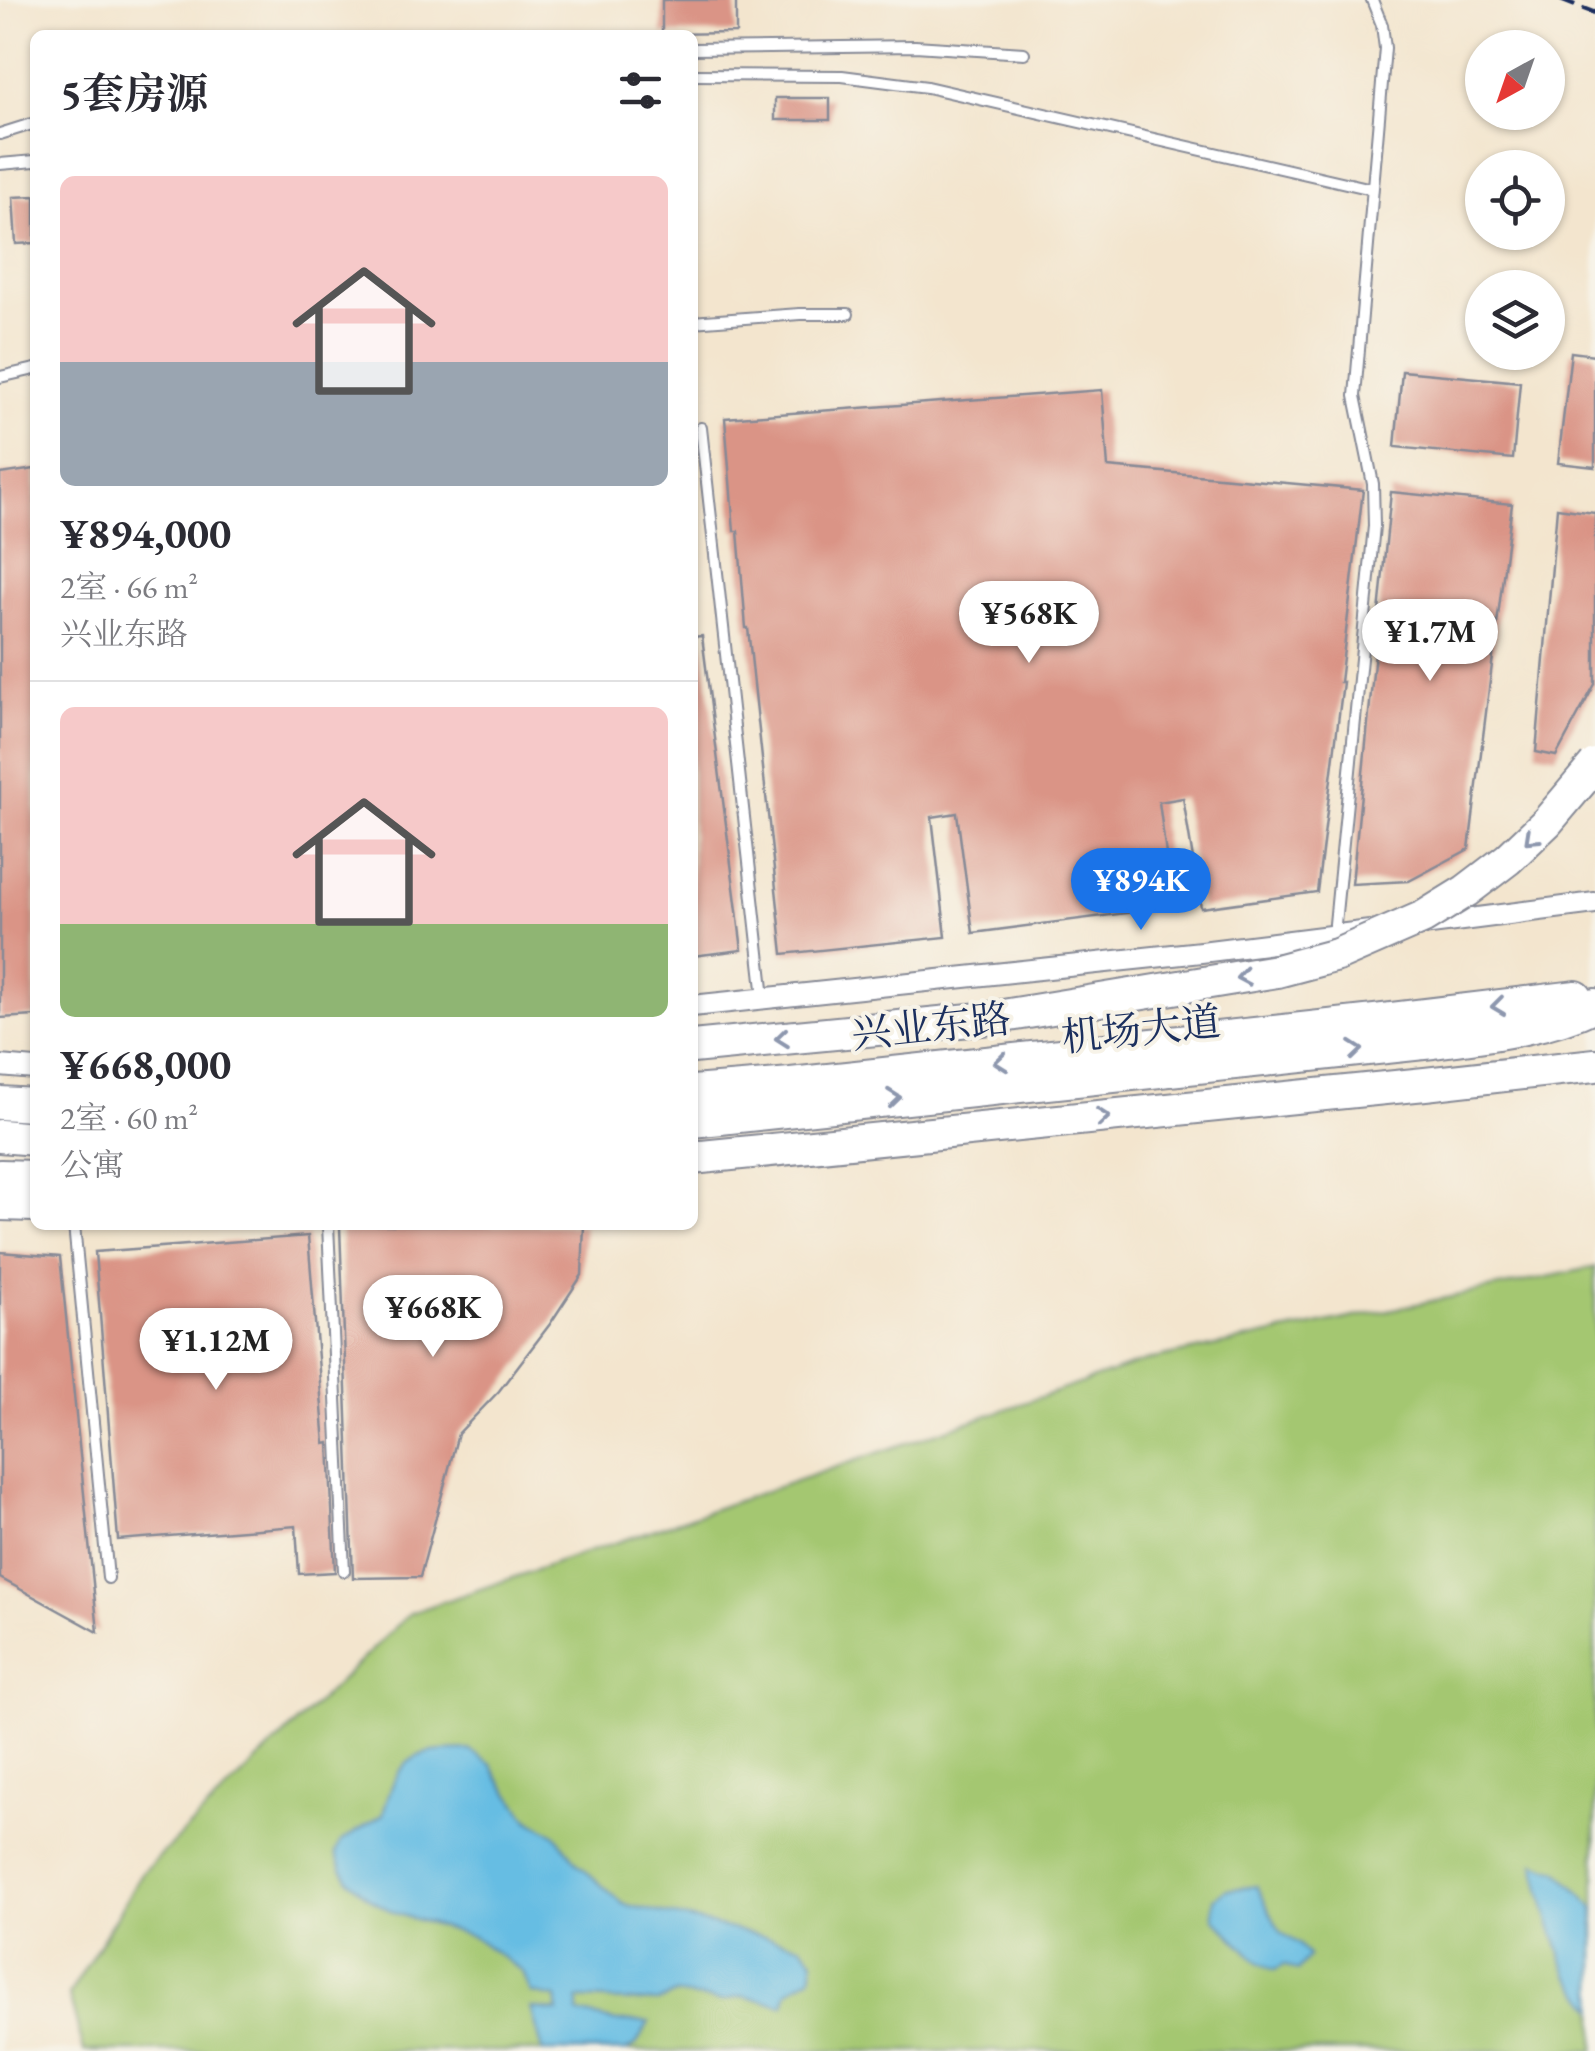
<!DOCTYPE html>
<html lang="zh">
<head>
<meta charset="utf-8">
<style>
	:root { --surface:#fff; --page:#f7f7f7; --text:#2b2b33; --muted:#7c7c81; --line:#e1e1e2; --accent:#1a73e8 }
	body { margin:0; font-family:"EB Garamond","Noto Serif SC",serif; background:var(--page); color:var(--text); height:100vh; display:flex; flex-direction:column; font-size:38px; white-space:nowrap }
	* { box-sizing:border-box; margin:0 }
	p { font-size:32px; color:var(--muted) }
	.icon { flex:none; width:55px; height:55px; fill:none; stroke:currentColor; stroke-width:2; stroke-linecap:round; stroke-linejoin:round }
	.map { position:relative; flex:1; overflow:hidden }
	.side { position:absolute; left:30px; top:30px; width:668px; height:1200px; display:flex; flex-direction:column; background:var(--surface); border-radius:15px; box-shadow:0 2px 8px #0004 }
	.side>* { flex:none }
	.needle { width:65px; rotate:220deg }
	.fabs { position:absolute; left:1465px; top:30px; display:grid; gap:20px }
	.fabs a { display:grid; place-items:center; width:100px; height:100px; border-radius:50%; background:var(--surface); box-shadow:0 2px 8px #0004; font-size:50px }
	.price { position:absolute; translate:-50% -85px; padding:0 22px; border-radius:35px; background:#fff; color:#222; font-size:32px; line-height:65px; filter:drop-shadow(0 2px 5px #0008) }
	.price::after { content:''; position:absolute; left:50%; top:60px; width:30px; height:22px; margin-left:-15px; background:inherit; clip-path:polygon(0 0,100% 0,50% 100%) }
	.price.active { background:var(--accent); color:#fff }
	ul { padding:0; list-style:none }
	li { display:grid; align-content:center; gap:20px; height:530px; padding:0 30px }
	li+li { border-top:2px solid var(--line) }
	li span { display:grid; place-items:center; height:310px; border-radius:15px; color:#555 }
	li>.icon { margin-inline-start:auto }
	span .icon { width:180px; height:180px; fill:#fffc; stroke-width:1 }
	li b { font-size:42px }
	h2 { display:flex; justify-content:space-between; align-items:center; height:120px; padding:0 30px; font-size:42px }
	.map>svg:first-child { display:block }
	.green { fill:#a4c771; stroke:#607b68; stroke-width:2.5 }
	.water { fill:#66bde3; stroke:#4076a0; stroke-width:2.5 }
	.building { fill:#da9486 }
	.lines { fill:none; stroke-linecap:round; stroke-linejoin:round }
	.lane-casing { stroke:#878a96; stroke-width:14 }
	.street-casing { stroke:#878a96; stroke-width:24 }
	.primary-casing { stroke:#878a96; stroke-width:36 }
	.lane { stroke:#fff; stroke-width:10 }
	.street { stroke:#fff; stroke-width:20 }
	.primary { stroke:#fff; stroke-width:32 }
	.rail { stroke:#1b2f5e; stroke-width:5; stroke-dasharray:15 8; stroke-linecap:butt }
	.primary-bridge-casing { stroke:#878a96; stroke-width:36; stroke-linecap:butt }
	.primary-bridge { stroke:#fff; stroke-width:32 }
	.oneway { stroke:#8d97ae }
	.labels { text-anchor:middle; dominant-baseline:central; stroke-width:8; stroke-linejoin:round; paint-order:stroke }
	.street-label { font-size:40px; fill:#1b2f5e; stroke:#f7f3e8 }
</style>
</head>
<body>
<div class="map">
<svg width="1595" height="2051" viewBox="0 0 1595 2051">
	<rect width="100%" height="100%" fill="#f7f3e8"/>
	<filter id="ink" filterUnits="userSpaceOnUse"><feTurbulence type="fractalNoise" baseFrequency=".01" numOctaves="2"/><feDisplacementMap in="SourceGraphic" scale="20" xChannelSelector="R" yChannelSelector="G"/><feConvolveMatrix kernelMatrix="1 2 1 2 8 2 1 2 1" color-interpolation-filters="sRGB"/></filter>
	<filter id="wash" filterUnits="userSpaceOnUse"><feTurbulence type="fractalNoise" baseFrequency=".0048" numOctaves="4" result="noise"/><feDisplacementMap in="SourceGraphic" scale="40" xChannelSelector="R" yChannelSelector="G"/><feGaussianBlur stdDeviation="2.25" result="paint"/><feColorMatrix in="noise" values="0 0 0 0 0 0 0 0 0 0 0 0 0 0 0 0 0 1.4 0 .05"/><feComposite in="paint" operator="in"/></filter>
	<g filter="url(#wash)">
		<rect width="100%" height="100%" fill="#f3e5ce"/>
		<path class="green" d="M 1595,1267 L 1595,2051 L 84,2051 L 69,1995 L 142,1873 L 410,1613 L 1149,1360 Z"/>
		<path class="water" d="M 469,1750 L 492,1765 L 498,1778 L 529,1820 L 555,1834 L 578,1864 L 623,1904 L 801,1945 L 814,1961 L 811,1976 L 787,1992 L 784,2005 L 742,1996 L 721,2001 L 675,1994 L 658,2002 L 578,1999 L 578,2013 L 617,2022 L 649,2022 L 636,2045 L 626,2051 L 543,2051 L 531,2008 L 558,2012 L 556,1998 L 531,1993 L 523,1972 L 474,1937 L 395,1913 L 370,1899 L 350,1881 L 342,1869 L 336,1853 L 341,1841 L 383,1815 C 389,1790 398,1759 428,1753 C 441,1750 456,1751 469,1750 Z
			M 1535,1863 L 1558,1871 L 1594,1907 L 1595,2009 L 1568,1975 L 1546,1910 Z
			M 1257,1886 L 1280,1932 L 1299,1944 L 1309,1956 L 1298,1971 L 1284,1965 L 1274,1970 L 1258,1962 L 1214,1918 L 1214,1899 L 1225,1890 Z"/>
		<g id="blocks">
			<path class="building" d="M 662,0 L 736,0 L 736,33 L 662,34 Z
				M 775,98 L 830,98 L 830,120 L 775,120 Z
				M 35,196 L 35,243 L 16,244 L 13,197 Z
				M 1571,352 L 1595,355 L 1595,467 L 1558,463 Z
				M 1402,371 L 1520,382 L 1513,459 L 1395,447 Z
				M 1102,390 L 1108,467 L 1363,490 L 1340,682 L 1343,682 L 1317,892 L 1201,908 L 1183,798 L 1159,802 L 1173,907 L 973,933 L 957,813 L 932,817 L 946,937 L 783,954 L 748,628 L 746,628 L 738,531 L 734,531 L 725,418 Z
				M 35,469 L 35,1016 L 0,1018 L 0,474 Z
				M 1391,492 L 1512,504 L 1469,849 L 1409,881 L 1352,884 Z
				M 1557,508 L 1595,513 L 1595,684 L 1556,756 L 1536,752 Z
				M 702,636 L 742,950 L 692,956 L 692,637 Z
				M 357,1225 L 584,1225 L 582,1275 L 550,1324 L 499,1391 L 458,1434 L 420,1577 L 353,1578 L 340,1227 Z
				M 308,1236 L 325,1444 L 329,1443 L 335,1572 L 299,1574 L 296,1526 L 118,1540 L 95,1252 Z
				M 0,1252 L 60,1257 L 98,1632 L 0,1578 Z"/>
		</g>
	</g>
	<g filter="url(#ink)">
		<use href="#blocks" fill-opacity="0" stroke="#878a96" stroke-width="2.5"/>
		<g class="lines">
			<defs>
				<path id="lane" d="M 692,49 L 915,46 L 1024,53
					M 692,75 L 842,76 L 927,87 L 1372,189
					M 0,134 L 35,123
					M 0,164 L 35,161
					M 692,322 L 800,314 L 848,314
					M 0,377 L 35,369
					M 701,428 L 764,998
					M 1334,934 L 1374,526 L 1373,484 L 1355,396 L 1385,48 L 1382,25 L 1372,0
					M 74,1225 L 108,1578
					M 328,1225 L 344,1571"/>
				<path id="street" d="M 1423,925 L 1595,903
					M 692,1006 L 1201,952 L 1370,931
					M 0,1066 L 35,1069"/>
				<path id="primary" d="M 692,1092 L 791,1084 L 1375,1021 L 1576,997
					M 0,1103 L 35,1105
					M 692,1121 L 1433,1042 C 1487,1035 1545,1029 1595,1005
					M 0,1136 L 35,1139
					M 692,1158 L 1425,1084 L 1595,1065
					M 0,1176 L 35,1177
					M 0,1204 L 35,1205"/>
			</defs>
			<use href="#lane" class="lane-casing"/>
			<use href="#street" class="street-casing"/>
			<use href="#primary" class="primary-casing"/>
			<use href="#lane" class="lane"/>
			<use href="#street" class="street"/>
			<use href="#primary" class="primary"/>
			<path class="rail" d="M 1561,0 L 1595,13"/>
			<defs>
				<path id="primary-bridge" d="M 692,1047 L 991,1018 L 1277,971 L 1337,955 L 1424,917 L 1466,891 L 1508,859 L 1547,822 L 1595,765"/>
			</defs>
			<use href="#primary-bridge" class="primary-bridge-casing"/>
			<use href="#primary-bridge" class="primary-bridge"/>
		</g>
		<defs><path id="oneway-chevron" d="M-2-3.5L2.5 0L-2 3.5" fill="none" stroke-width="1.6" stroke-linecap="round" stroke-linejoin="round" transform="scale(2.5)"/></defs>
		<g class="oneway">
			<use href="#oneway-chevron" transform="translate(1531 838) rotate(137)"/>
			<use href="#oneway-chevron" transform="translate(1243 977) rotate(170)"/>
			<use href="#oneway-chevron" transform="translate(1498 1006) rotate(173)"/>
			<use href="#oneway-chevron" transform="translate(782 1038) rotate(174)"/>
			<use href="#oneway-chevron" transform="translate(1356 1050) rotate(-6)"/>
			<use href="#oneway-chevron" transform="translate(1001 1062) rotate(174)"/>
			<use href="#oneway-chevron" transform="translate(894 1098) rotate(-6)"/>
			<use href="#oneway-chevron" transform="translate(1103 1117) rotate(-6)"/>
		</g>
	</g>
	<g class="labels">
		<g class="street-label">
			<text transform="translate(931 1026) rotate(-6)">兴业东路</text>
			<text transform="translate(1141 1029) rotate(-6)">机场大道</text>
		</g>
	</g>
</svg>
<div class="fabs">
<a><svg class="needle" viewBox="-14 -14 28 28"><path d="M0-13l5 13h-10z" fill="#e53935"/><path d="M0 13l5-13h-10z" fill="#7c7c81"/></svg></a>
<a><svg class="icon" aria-label="locate" viewBox="0 0 24 24"><circle cx="12" cy="12" r="6"/><path d="M12 2v4M12 18v4M2 12h4M18 12h4"/></svg></a>
<a><svg class="icon" aria-label="layers" viewBox="0 0 24 24"><path d="M12 4l9 5-9 5-9-5zM3 14l9 5 9-5"/></svg></a>
</div>
<b class="price" style="left:1029px;top:666px">¥568K</b>
<b class="price" style="left:1430px;top:684px">¥1.7M</b>
<b class="price active" style="left:1141px;top:933px">¥894K</b>
<b class="price" style="left:433px;top:1360px">¥668K</b>
<b class="price" style="left:216px;top:1393px">¥1.12M</b>
<section class="side">
<h2>5套房源<svg class="icon" aria-label="filters" viewBox="0 0 24 24"><path d="M4 7h16M4 17h16"/><circle cx="9" cy="7" r="2"/><circle cx="15" cy="17" r="2"/></svg></h2>
<ul>
<li><span style="background:linear-gradient(#f6c9c9 60%,#9aa5b1 0)"><svg class="icon" aria-label="home" viewBox="0 0 24 24"><path d="M3 11l9-7 9 7M6 9v11h12V9"/></svg></span><div><b>¥894,000</b><p>2室 · 66 m²</p><p>兴业东路</p></div></li>
<li><span style="background:linear-gradient(#f6c9c9 70%,#8fb573 0)"><svg class="icon" aria-label="home" viewBox="0 0 24 24"><path d="M3 11l9-7 9 7M6 9v11h12V9"/></svg></span><div><b>¥668,000</b><p>2室 · 60 m²</p><p>公寓</p></div></li>
</ul>
</section>
</div>
</body>
</html>
